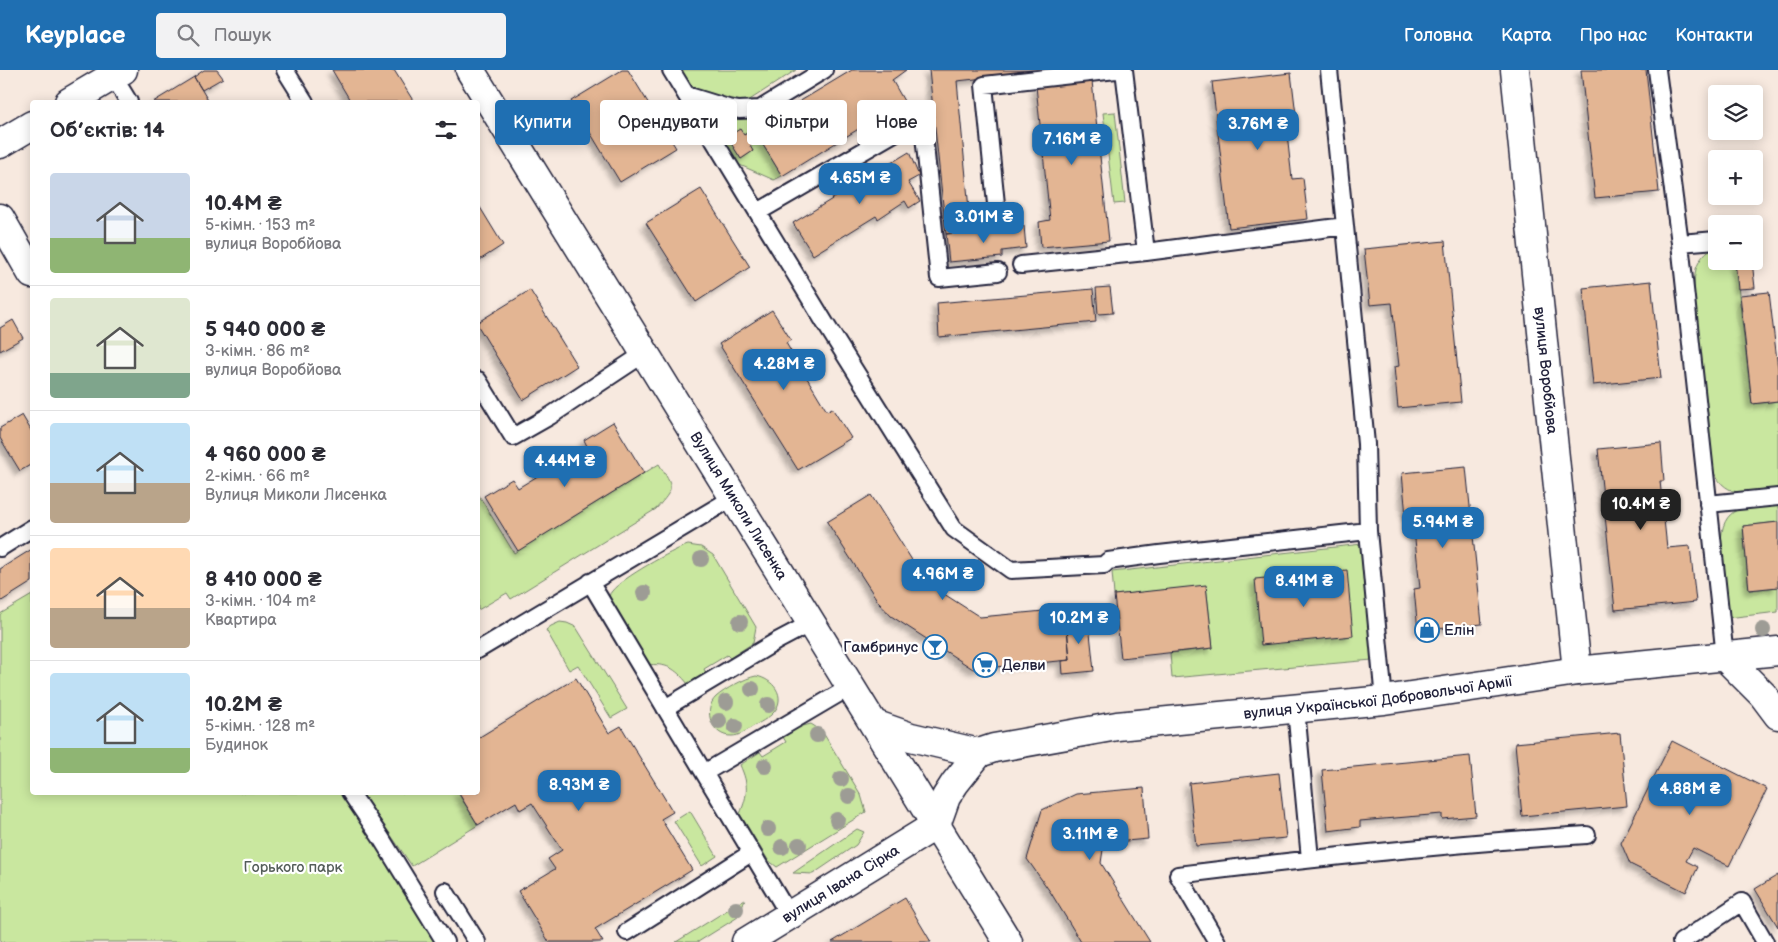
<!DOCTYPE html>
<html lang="uk">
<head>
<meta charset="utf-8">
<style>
	:root { --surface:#fff; --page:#f2f2f3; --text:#2b2b33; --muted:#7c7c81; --line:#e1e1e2; --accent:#1f6fb2 }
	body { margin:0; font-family:"Balsamiq Sans",sans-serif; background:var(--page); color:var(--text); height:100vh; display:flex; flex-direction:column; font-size:19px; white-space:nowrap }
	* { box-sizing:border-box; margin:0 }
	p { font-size:16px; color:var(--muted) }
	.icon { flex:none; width:28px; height:28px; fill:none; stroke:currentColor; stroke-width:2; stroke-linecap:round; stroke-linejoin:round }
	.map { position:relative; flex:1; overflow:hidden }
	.panel { position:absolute; left:30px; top:30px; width:450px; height:695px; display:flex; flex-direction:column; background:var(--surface); border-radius:5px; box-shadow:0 2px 12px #0003 }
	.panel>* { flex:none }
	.guide { position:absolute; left:495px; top:30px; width:475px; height:45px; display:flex; gap:10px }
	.controls { position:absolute; left:1708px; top:15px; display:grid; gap:10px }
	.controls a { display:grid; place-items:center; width:55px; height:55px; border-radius:5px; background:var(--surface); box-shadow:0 2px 12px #0003; font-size:25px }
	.price { position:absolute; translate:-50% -42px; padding:0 11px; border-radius:10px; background:var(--accent); color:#fff; font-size:16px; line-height:32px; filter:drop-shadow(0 1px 2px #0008) }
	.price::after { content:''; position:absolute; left:50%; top:30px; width:15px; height:11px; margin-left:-8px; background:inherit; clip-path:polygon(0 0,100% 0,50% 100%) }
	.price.active { background:#222; color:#fff }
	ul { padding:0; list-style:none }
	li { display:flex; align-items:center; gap:15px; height:125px; padding:0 20px }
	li+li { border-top:1px solid var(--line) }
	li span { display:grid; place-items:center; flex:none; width:140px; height:100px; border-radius:5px; color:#555 }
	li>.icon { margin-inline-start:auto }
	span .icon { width:60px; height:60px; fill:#fffc; stroke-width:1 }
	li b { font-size:21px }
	h2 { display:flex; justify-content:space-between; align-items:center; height:60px; padding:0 20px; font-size:21px }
	.chip { padding:0 18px; border-radius:5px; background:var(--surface); box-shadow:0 2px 12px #0003; font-size:18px; line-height:45px }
	.chip.active { background:var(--accent); color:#fff }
	header { display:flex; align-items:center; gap:30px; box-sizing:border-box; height:70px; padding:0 25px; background:var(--accent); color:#fff }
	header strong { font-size:24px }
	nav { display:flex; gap:28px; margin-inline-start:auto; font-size:18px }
	.search { width:350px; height:45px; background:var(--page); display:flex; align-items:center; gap:12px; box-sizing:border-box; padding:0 18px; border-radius:5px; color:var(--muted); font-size:19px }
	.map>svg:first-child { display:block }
	.green { fill:#c9e79f; stroke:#76846d }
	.building { fill:#e3b593; stroke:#22223b; filter:url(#shadow) }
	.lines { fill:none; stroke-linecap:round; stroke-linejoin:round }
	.lane-casing { stroke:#22223b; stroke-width:20 }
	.street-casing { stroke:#22223b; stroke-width:31 }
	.secondary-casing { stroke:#22223b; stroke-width:31 }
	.lane { stroke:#fff; stroke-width:16 }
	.street { stroke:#fff; stroke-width:28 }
	.secondary { stroke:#fff; stroke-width:28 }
	.tree { fill:#9d9c95 }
	.labels { text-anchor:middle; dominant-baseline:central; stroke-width:4.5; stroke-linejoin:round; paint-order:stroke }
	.street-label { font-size:15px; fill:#22223b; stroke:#fff }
	.poi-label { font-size:15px; fill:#22223b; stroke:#fff; text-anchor:start }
	.park-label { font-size:15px; fill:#545d59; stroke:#fff }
</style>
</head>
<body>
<header>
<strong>Keyplace</strong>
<div class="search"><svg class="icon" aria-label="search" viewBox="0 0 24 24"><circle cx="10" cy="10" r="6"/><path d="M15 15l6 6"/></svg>Пошук</div>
<nav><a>Головна</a><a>Карта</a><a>Про нас</a><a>Контакти</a></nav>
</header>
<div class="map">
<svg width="1778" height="872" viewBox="0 0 1778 872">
	<defs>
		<filter id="shadow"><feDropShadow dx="-4.5" dy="4.5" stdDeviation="2.5" flood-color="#0004"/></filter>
	</defs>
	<rect width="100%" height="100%" fill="#f7e9df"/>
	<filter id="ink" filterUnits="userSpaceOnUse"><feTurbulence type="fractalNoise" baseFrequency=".02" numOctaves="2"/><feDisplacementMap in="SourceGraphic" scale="10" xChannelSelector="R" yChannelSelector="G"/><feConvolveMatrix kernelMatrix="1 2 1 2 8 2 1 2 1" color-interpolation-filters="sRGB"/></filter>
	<g filter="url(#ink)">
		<path class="green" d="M 678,0 L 796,0 L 748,31 L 737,34 L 689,19 Z
			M 701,37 L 728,46 L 757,48 L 763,54 L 744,65 L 728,67 L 741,89 L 753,81 L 750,76 L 760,70 L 782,106 L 774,110 L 733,92 Z
			M 1115,42 L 1125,133 L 1114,134 L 1103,43 Z
			M 1716,178 L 1716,191 L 1735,191 L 1752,334 L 1778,331 L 1778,422 C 1751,423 1727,430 1713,401 C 1709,358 1704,315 1699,272 C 1697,250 1691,220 1696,199 C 1699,190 1706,179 1716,178 Z
			M 659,394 C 674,419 675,417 656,439 L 511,529 L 507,523 L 478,540 L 478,424 L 514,483 Z
			M 1778,433 L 1778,452 L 1743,456 L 1749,520 L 1778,517 L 1778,542 L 1727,548 L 1721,475 C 1721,434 1745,437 1778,433 Z
			M 1362,474 L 1372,590 L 1172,608 L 1170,583 L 1213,578 L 1206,516 L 1114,525 L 1112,502 Z
			M 688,475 L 701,477 L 713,485 L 756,557 L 753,573 L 730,588 L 727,585 L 704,599 L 706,603 L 688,614 C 675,598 667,593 646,595 L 607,531 C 609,528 609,524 612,521 C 622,508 672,480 688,475 Z
			M 32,525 L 32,722 L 355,723 L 444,872 L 0,872 L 0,544 Z
			M 560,552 L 567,553 L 576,557 L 627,639 L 611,648 L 578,595 L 569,600 L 546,560 L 551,556 Z
			M 756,606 C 773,609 787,626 774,642 C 769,648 759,653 752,657 C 746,661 739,666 732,666 C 712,667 702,640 716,627 C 725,619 745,608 756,606 Z
			M 811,654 L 822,661 L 861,725 L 866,742 L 777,797 L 768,790 L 740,744 C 748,724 749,715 740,695 L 760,682 L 763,686 L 786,672 L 783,667 L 799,657 Z
			M 362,723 L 458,723 L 478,755 L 412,796 Z
			M 690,741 L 717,786 L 702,796 L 674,751 Z
			M 857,759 L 864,762 L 856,775 L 813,804 L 793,803 Z
			M 745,829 L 738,847 L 698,872 L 676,872 Z"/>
		<path class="building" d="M 204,0 L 217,0 L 223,8 L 202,20 L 194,7 Z
			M 332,0 L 394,0 L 414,32 L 351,32 Z
			M 622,0 L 628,0 L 676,78 L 620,112 L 571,31 Z
			M 852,0 L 906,0 L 892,10 L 904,31 L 782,106 L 760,70 L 750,76 L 753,81 L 741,89 L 727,67 L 740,59 L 744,65 Z
			M 929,0 L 1059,0 L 957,11 L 971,161 L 946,164 Z
			M 1581,0 L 1646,0 L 1659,122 L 1595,128 Z
			M 1291,3 L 1296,45 L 1285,46 L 1292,109 L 1303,108 L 1308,149 L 1229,158 L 1212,12 Z
			M 194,7 L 209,32 L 153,32 Z
			M 1092,11 L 1109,171 L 1041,177 L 1039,152 L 1050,150 L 1036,16 Z
			M 909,82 L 919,106 L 908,112 L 920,131 L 909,138 L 905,131 L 878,149 L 876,146 L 813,185 L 793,153 Z
			M 701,119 L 750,197 L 696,232 L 646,153 Z
			M 478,134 L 503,175 L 478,191 Z
			M 1024,156 L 1026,178 L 1002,181 L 1002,187 L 949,192 L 946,164 Z
			M 1445,171 L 1461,332 L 1398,338 L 1394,297 L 1399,296 L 1392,233 L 1370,235 L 1364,179 Z
			M 1735,191 L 1752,191 L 1755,218 L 1738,219 Z
			M 1651,211 L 1661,308 L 1593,315 L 1583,218 Z
			M 1110,217 L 1113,243 L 1098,244 L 1096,218 Z
			M 1093,219 L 1096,252 L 939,267 L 937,233 Z
			M 530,220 L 577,296 L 523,330 L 478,256 L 478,252 Z
			M 1769,222 L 1778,299 L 1778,331 L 1752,334 L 1740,225 Z
			M 772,240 L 791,270 L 786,273 L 825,338 L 827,341 L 832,338 L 851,368 L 798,400 L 719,274 Z
			M 13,250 L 23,268 L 0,281 L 0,258 Z
			M 22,345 L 32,362 L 32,394 L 20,401 L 0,368 L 0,358 Z
			M 613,352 L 644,403 L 518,481 L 484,426 L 512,409 L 518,418 L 587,376 L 584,370 Z
			M 1661,373 L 1664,411 L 1660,411 L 1667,478 L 1690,476 L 1696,532 L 1615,540 L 1598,379 Z
			M 1466,397 L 1482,554 L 1418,561 L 1414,519 L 1420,518 L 1413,450 L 1412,445 L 1406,446 L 1402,403 Z
			M 871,425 L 922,506 L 930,515 L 980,547 L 1065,539 L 1070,590 L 973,599 L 891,546 L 879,533 L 827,452 Z
			M 1778,452 L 1778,517 L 1749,520 L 1743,456 Z
			M 32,479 L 32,512 L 0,532 L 0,499 Z
			M 1347,500 L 1353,566 L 1261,575 L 1255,509 Z
			M 1206,515 L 1213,578 L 1121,588 L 1114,525 Z
			M 1088,544 L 1094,601 L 1063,604 L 1062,591 L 1070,590 L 1066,545 Z
			M 576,608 L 609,663 L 621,656 L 631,673 L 673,742 L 661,749 L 692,800 L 595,859 L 603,872 L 549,872 L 518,821 L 555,799 L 548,789 L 562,780 L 532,733 L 520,740 L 516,732 L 478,755 L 458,722 L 478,722 L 478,668 Z
			M 1620,663 L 1627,736 L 1522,746 L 1515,673 Z
			M 1672,671 L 1767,719 L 1729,796 L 1693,778 L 1686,791 L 1698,797 L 1686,822 L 1630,794 L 1621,773 Z
			M 1470,686 L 1476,746 L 1442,749 L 1442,744 L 1360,751 L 1360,757 L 1328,761 L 1322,700 Z
			M 1279,703 L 1286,768 L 1196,776 L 1189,713 Z
			M 1144,718 L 1148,769 L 1104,773 L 1101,793 L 1150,872 L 1081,872 L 1051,823 L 1027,789 L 1042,740 L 1076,724 Z
			M 1778,805 L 1778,857 L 1755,819 Z
			M 905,828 L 931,872 L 832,872 Z"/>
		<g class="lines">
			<defs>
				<path id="lane" d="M 285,0 L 305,32
					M 671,0 L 825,253 L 954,459 L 1011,500 L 1104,495 L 1108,491 L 1159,484 L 1368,461 L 1366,374 L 1345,156 L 1329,0
					M 1124,0 L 1146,182
					M 1657,0 L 1680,173 L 1725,587
					M 113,6 L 129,32
					M 686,25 L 728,38 L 739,40 L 760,39 L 824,0
					M 996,134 L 984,15 L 1116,0
					M 758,142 L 922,47 L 939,208 L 998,202
					M 1680,173 L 1716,170
					M 1021,195 L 1146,182 L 1345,156
					M 478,310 L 513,367 L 550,346 L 645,283
					M 1708,434 L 1778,427
					M 1368,461 L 1384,630
					M 0,478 L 32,458
					M 590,512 L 789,845
					M 478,580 L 734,427
					M 665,638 L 777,571 L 811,553
					M 1296,639 L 1310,789
					M 704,703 L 850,617
					M 350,722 L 381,768 L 445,872
					M 445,821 L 477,872
					M 627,862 L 751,783
					M 1217,872 L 1178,805 C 1314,788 1450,773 1587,765
					M 1681,872 L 1742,832 L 1765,872"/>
				<g id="street">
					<path id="s1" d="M 1515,0 L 1577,601"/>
					<path d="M 69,32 L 123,0"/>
					<path d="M 0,74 L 32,55"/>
					<path d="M 0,148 L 32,204"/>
					<path d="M 1725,587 L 1763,625 L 1778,645"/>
				</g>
				<g id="secondary">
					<path id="s2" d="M 470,0 L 1008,872"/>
					<path d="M 874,654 L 911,667 L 979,683"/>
					<path id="s3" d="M 746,872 L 936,755 L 946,727 L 955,713 L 979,683 L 994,678 L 1117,656 L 1384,630 L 1577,601 L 1778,581"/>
				</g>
			</defs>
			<use href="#lane" class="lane-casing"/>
			<use href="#street" class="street-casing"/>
			<use href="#secondary" class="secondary-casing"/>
			<use href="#lane" class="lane"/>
			<use href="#street" class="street"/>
			<use href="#secondary" class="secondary"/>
		</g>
		<g class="tree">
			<circle cx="701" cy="489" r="8"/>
			<circle cx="644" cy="523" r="8"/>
			<circle cx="740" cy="552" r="8"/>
			<circle cx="1763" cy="560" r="8"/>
			<circle cx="752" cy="619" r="8"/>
			<circle cx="726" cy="632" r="8"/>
			<circle cx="768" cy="635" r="8"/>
			<circle cx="719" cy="651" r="8"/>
			<circle cx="735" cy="656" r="8"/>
			<circle cx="817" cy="665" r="8"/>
			<circle cx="765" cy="696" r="8"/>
			<circle cx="841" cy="709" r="8"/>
			<circle cx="849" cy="726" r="8"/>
			<circle cx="837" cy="750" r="8"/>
			<circle cx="768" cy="759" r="8"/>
			<circle cx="799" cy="775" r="8"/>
			<circle cx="782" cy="777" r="8"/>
			<circle cx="736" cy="839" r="8"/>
		</g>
	</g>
	<defs>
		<symbol id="shop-ring" viewBox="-11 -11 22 22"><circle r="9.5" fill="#fff" stroke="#1f6fb2" stroke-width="1.5"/><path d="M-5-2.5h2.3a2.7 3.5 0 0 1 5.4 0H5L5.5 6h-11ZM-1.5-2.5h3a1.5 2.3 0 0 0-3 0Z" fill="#1f6fb2"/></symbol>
		<symbol id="bar-ring" viewBox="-11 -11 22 22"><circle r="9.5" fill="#fff" stroke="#1f6fb2" stroke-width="1.5"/><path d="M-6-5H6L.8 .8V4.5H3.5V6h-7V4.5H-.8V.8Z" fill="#1f6fb2"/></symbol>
		<symbol id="supermarket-ring" viewBox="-11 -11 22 22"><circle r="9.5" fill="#fff" stroke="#1f6fb2" stroke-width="1.5"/><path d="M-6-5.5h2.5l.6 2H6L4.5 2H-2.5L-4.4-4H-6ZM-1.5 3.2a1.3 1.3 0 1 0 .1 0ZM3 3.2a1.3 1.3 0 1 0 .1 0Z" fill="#1f6fb2"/></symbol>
	</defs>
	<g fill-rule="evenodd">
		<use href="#shop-ring" x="1413" y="546" width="28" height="28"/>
		<use href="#bar-ring" x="921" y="563" width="28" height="28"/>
		<use href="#supermarket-ring" x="971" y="581" width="28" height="28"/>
	</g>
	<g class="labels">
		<g class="street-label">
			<text stroke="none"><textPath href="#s1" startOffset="302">вулиця Воробйова</textPath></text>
			<text stroke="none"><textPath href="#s2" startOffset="512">Вулиця Миколи Лисенка</textPath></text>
			<text stroke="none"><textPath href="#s3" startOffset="711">вулиця Української Добровольчої Армії</textPath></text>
			<text stroke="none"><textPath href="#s3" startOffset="111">вулиця Івана Сірка</textPath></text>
		</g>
		<g class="poi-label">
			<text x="1444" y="560">Елін</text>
			<text x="918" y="577" text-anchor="end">Гамбринус</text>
			<text x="1002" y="595">Делви</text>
		</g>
		<g class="park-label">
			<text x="293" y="797">Горького парк</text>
		</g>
	</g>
</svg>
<div class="controls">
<a><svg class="icon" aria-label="layers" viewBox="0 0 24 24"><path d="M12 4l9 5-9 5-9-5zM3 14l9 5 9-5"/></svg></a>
<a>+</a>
<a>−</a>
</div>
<b class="price" style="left:1258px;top:81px">3.76M ₴</b>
<b class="price" style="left:1072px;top:96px">7.16M ₴</b>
<b class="price" style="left:860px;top:135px">4.65M ₴</b>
<b class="price" style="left:984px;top:174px">3.01M ₴</b>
<b class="price" style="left:784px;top:321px">4.28M ₴</b>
<b class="price" style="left:565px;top:418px">4.44M ₴</b>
<b class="price active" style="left:1641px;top:461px">10.4M ₴</b>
<b class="price" style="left:1443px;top:479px">5.94M ₴</b>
<b class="price" style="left:943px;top:531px">4.96M ₴</b>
<b class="price" style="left:1304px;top:538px">8.41M ₴</b>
<b class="price" style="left:1079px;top:575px">10.2M ₴</b>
<b class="price" style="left:579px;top:742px">8.93M ₴</b>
<b class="price" style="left:1690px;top:746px">4.88M ₴</b>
<b class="price" style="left:1090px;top:791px">3.11M ₴</b>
<div class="guide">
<a class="chip active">Купити</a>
<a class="chip">Орендувати</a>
<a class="chip">Фільтри</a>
<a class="chip">Нове</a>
</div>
<section class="panel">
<h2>Об’єктів: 14<svg class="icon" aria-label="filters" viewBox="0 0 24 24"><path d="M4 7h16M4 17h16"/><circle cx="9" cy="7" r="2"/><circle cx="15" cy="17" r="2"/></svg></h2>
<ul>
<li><span style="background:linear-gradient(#c9d6e8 65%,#8fb573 0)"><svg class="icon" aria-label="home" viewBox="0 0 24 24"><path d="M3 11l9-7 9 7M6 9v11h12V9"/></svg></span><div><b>10.4M ₴</b><p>5-кімн. · 153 m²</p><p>вулиця Воробйова</p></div></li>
<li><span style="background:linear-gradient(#dfe7d0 75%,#7fa58c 0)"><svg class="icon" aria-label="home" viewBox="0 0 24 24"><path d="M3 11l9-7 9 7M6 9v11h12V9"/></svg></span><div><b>5 940 000 ₴</b><p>3-кімн. · 86 m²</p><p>вулиця Воробйова</p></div></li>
<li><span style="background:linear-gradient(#bfe0f5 60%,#b9a48a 0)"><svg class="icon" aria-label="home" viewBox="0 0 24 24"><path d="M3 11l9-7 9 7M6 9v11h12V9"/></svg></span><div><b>4 960 000 ₴</b><p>2-кімн. · 66 m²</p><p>Вулиця Миколи Лисенка</p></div></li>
<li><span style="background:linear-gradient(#ffd9b3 60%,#b9a48a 0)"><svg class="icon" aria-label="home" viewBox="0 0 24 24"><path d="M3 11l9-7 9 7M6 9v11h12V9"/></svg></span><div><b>8 410 000 ₴</b><p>3-кімн. · 104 m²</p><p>Квартира</p></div></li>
<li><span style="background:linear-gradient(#bfe0f5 75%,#8fb573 0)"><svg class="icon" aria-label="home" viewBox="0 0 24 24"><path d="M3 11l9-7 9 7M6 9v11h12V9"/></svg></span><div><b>10.2M ₴</b><p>5-кімн. · 128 m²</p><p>Будинок</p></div></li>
</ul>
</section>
</div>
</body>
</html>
